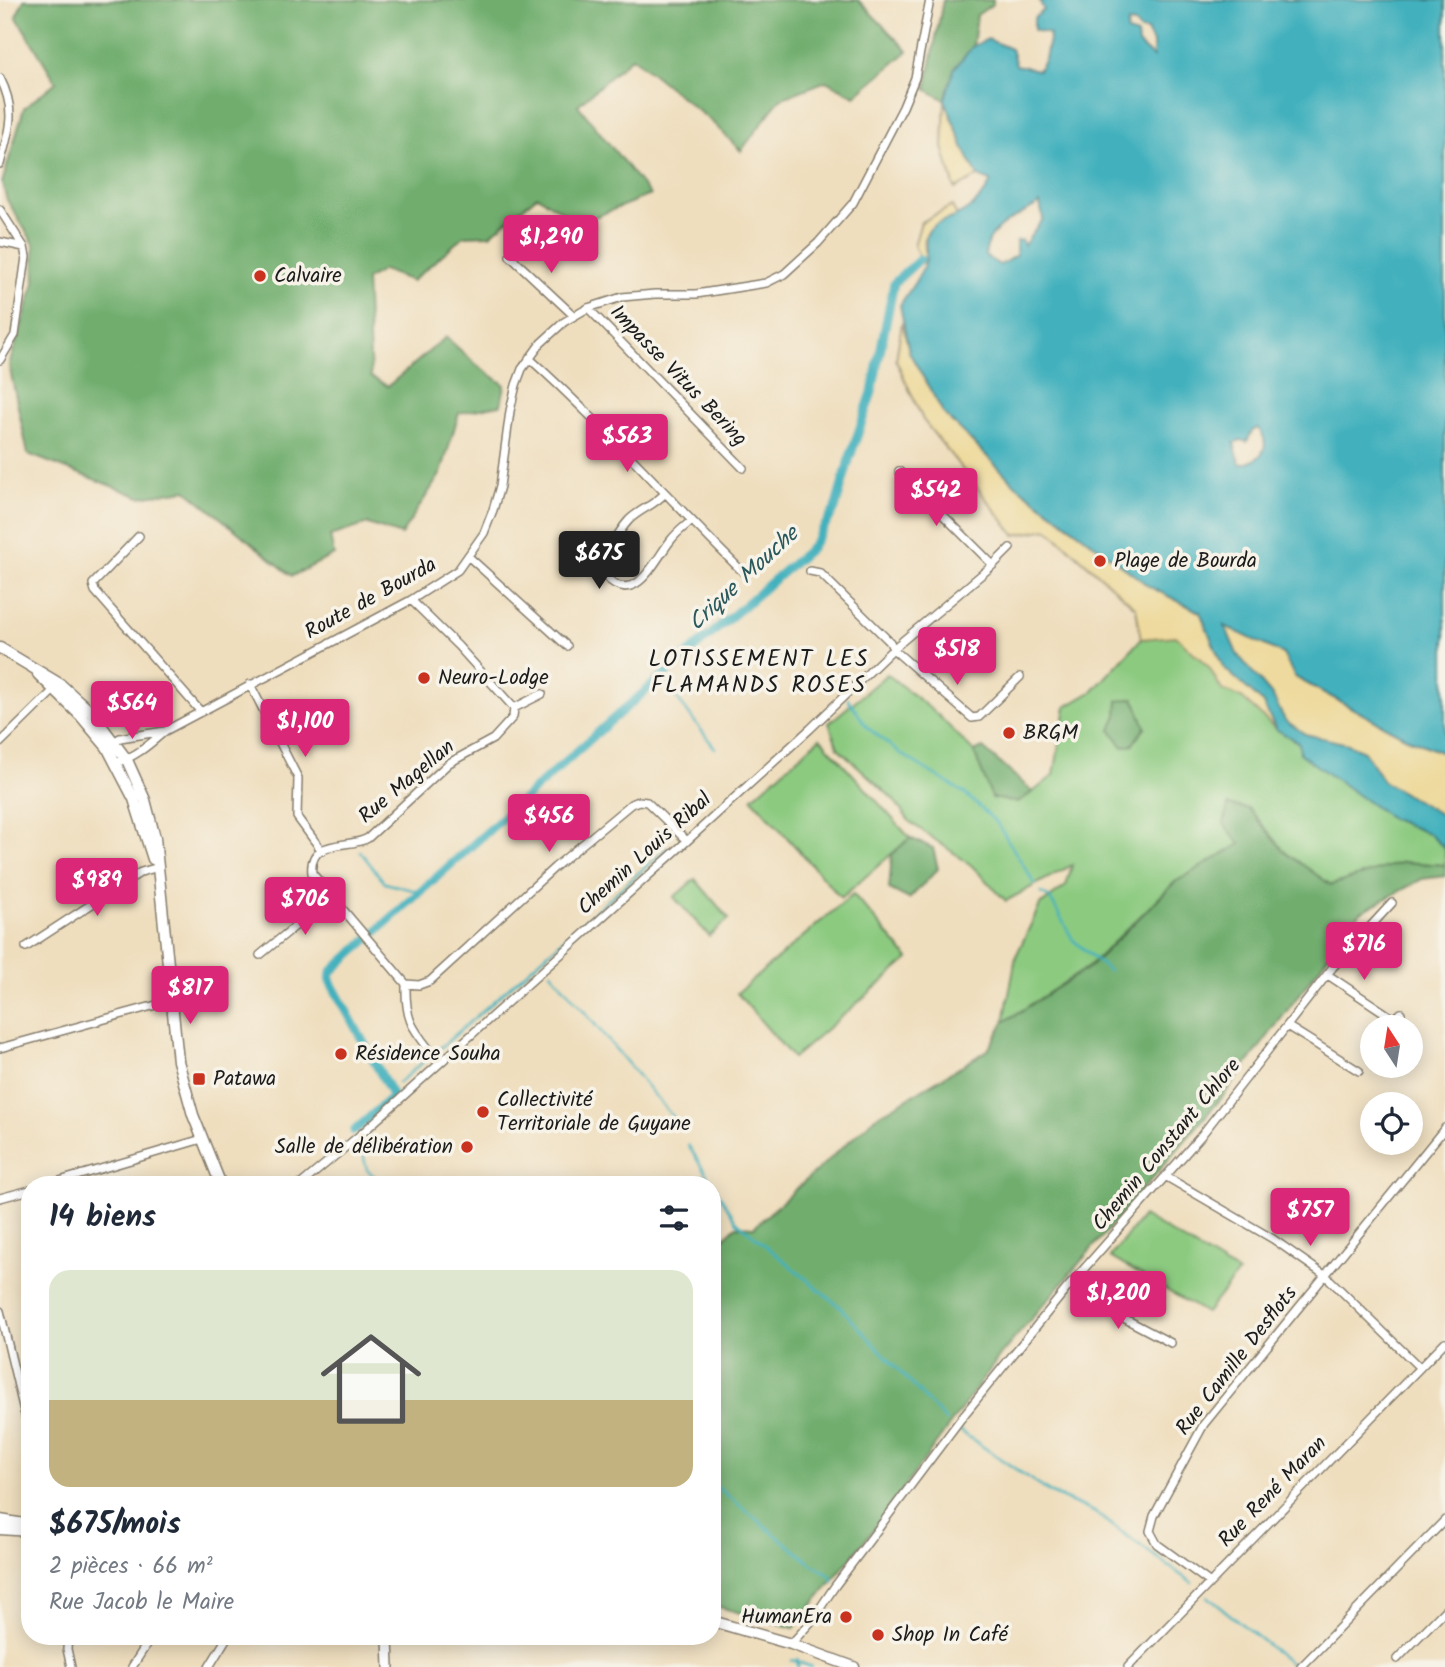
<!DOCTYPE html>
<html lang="fr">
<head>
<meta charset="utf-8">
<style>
	:root { --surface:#fff; --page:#f6f6f7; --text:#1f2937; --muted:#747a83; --line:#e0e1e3; --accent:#db2777 }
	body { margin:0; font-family:Kalam,sans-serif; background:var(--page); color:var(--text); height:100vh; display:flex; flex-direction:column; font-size:26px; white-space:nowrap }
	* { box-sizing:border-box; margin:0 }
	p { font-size:23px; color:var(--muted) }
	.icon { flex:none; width:38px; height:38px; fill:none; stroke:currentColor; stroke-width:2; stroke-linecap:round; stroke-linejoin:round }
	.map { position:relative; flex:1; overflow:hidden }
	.drawer { position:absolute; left:21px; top:1176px; width:700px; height:469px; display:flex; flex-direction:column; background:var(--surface); border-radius:28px; box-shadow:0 4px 18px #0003 }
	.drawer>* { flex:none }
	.needle { width:46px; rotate:348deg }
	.fabs { position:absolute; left:1360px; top:1015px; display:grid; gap:14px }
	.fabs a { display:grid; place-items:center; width:63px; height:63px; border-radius:50%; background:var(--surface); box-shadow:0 4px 18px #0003; font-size:35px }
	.price { position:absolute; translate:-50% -60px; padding:0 16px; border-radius:7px; background:var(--accent); color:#fff; font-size:23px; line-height:46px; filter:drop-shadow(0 2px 4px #0008) }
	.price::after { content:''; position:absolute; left:50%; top:42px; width:21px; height:16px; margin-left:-10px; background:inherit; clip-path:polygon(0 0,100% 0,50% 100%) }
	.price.selected { background:#222; color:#fff }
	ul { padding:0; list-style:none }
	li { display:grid; align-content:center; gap:14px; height:371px; padding:0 28px }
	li+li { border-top:2px solid var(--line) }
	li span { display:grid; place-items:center; height:217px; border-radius:21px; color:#555 }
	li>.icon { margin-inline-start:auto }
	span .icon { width:126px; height:126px; fill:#fffc; stroke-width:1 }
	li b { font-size:30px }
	h2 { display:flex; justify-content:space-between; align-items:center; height:84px; padding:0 28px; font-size:30px }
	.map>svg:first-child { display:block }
	.green { fill:#8cca80; stroke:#54734e; stroke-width:2; fill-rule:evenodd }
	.forest { fill:#71ae6e; stroke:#466545; stroke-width:2 }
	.sand { fill:#eeda9e; stroke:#857b5d; stroke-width:2 }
	.water { fill:#42b1bd; stroke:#2f666c; stroke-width:2; fill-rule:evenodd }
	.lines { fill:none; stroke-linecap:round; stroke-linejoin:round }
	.stream { stroke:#42b1bd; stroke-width:2.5 }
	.canal { stroke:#42b1bd; stroke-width:9 }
	.minor-casing { stroke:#867d6d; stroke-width:10 }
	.tertiary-casing { stroke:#867d6d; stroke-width:12 }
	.secondary-casing { stroke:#867d6d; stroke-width:13 }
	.minor { stroke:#fff; stroke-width:7 }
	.tertiary { stroke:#fff; stroke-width:9 }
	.secondary { stroke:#fff; stroke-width:10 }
	.poi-dot { fill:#c8321e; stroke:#f7f3e8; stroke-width:2.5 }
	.labels { text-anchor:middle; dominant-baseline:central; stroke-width:7; stroke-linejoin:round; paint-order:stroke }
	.poi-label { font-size:21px; fill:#1c1c1c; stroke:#f7f3e8; text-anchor:start }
	.street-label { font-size:21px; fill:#1c1c1c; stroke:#f7f3e8 }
	.water-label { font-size:23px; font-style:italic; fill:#2b585c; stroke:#f7f3e8 }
	.neighbourhood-label { font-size:23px; letter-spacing:2px; fill:#1c1c1c; stroke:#f7f3e8 }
</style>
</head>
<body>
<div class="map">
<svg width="1445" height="1667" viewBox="0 0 1445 1667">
	<rect width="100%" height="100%" fill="#f7f3e8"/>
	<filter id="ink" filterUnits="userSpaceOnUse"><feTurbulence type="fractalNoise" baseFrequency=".0143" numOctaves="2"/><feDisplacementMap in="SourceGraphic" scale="14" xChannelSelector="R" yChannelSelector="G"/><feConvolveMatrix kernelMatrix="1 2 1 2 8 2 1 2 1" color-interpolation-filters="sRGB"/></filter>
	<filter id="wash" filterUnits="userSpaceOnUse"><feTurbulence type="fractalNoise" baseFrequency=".00686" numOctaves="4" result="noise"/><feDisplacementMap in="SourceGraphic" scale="28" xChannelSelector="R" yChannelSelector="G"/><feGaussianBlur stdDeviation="1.57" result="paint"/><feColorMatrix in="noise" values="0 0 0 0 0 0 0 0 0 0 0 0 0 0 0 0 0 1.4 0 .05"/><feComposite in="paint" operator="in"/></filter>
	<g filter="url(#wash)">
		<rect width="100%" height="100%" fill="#efdebe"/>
		<path class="green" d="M 1176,635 L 1209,667 L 1222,690 L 1242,698 L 1276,729 L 1299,743 L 1392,819 L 1428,833 L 1445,848 L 1445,865 L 1403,862 L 1331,885 L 1286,853 L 1249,809 L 1241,844 L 1175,882 L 1088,967 L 1004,1022 L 1016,956 L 1040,905 L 1066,886 L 1072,865 L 1006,901 L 971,865 L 910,822 L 893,799 L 838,748 L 829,723 L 887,674 L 938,715 L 974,752 L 992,797 L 1018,802 L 1033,792 L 1054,775 L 1066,707 L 1093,691 L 1141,639 ZM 1118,701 L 1145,727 L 1111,730 L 1117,715 Z
			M 820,738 L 910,838 L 841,898 L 752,798 Z
			M 695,879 L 729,919 L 709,936 L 674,897 Z
			M 853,894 L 909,959 L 793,1058 L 737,993 Z
			M 1143,1216 L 1238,1273 L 1206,1313 L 1110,1257 Z"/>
		<path class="forest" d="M 24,0 L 858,0 L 908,51 L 855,96 L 826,81 L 780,99 L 741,151 L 712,122 L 632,57 L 578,105 L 650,195 L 580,223 L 537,196 L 490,235 L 464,236 L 412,281 L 383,270 L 366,280 L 371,377 L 388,386 L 446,337 L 477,365 L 505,385 L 501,405 L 459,413 L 441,473 L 401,535 L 368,524 L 330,536 L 334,555 L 292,576 L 186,490 L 140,497 L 28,454 L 9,365 L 35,282 L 34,244 L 7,200 L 2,183 L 24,108 L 56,82 L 16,16 Z
			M 943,0 L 993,0 L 993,4 L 977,15 L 973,46 L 954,69 L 945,100 L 926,89 Z
			M 1134,698 L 1145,727 L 1132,745 L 1123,747 L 1111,730 L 1117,715 L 1118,701 Z
			M 983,748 L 1033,792 L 1018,802 L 992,798 L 974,752 Z
			M 1228,805 L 1249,809 L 1286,853 L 1331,885 L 1403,862 L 1445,865 L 1445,876 L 1422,879 L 1361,912 L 1223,1096 L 1002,1353 L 871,1533 L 794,1628 L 712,1605 L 712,1249 L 736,1226 L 754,1227 L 876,1117 L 988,1050 L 1004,1022 L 1091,966 L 1175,882 L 1240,844 L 1224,824 Z
			M 910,838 L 933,848 L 938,869 L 909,899 L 889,889 L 892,854 Z"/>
		<path class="sand" d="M 945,100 L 965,151 L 978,176 L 955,189 L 943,147 Z
			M 952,206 L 957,216 C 946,220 930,224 925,237 C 923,244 927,256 924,265 L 914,246 L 921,222 Z
			M 902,322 L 909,352 L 944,414 L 1016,485 L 1150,587 L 1283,654 L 1295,677 L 1405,737 L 1445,754 L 1445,829 L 1276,729 L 1242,698 L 1222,690 L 1209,667 L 1176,636 L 1141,639 L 1136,608 L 1048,529 L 1015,535 L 923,420 L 896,360 Z"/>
		<path class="water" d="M 1039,0 L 1445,0 L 1445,754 L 1405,737 L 1295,677 L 1283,654 L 1225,626 L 1237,654 L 1272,695 L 1285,720 L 1305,734 L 1348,744 L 1364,751 L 1383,781 L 1445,817 L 1445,848 L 1428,833 L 1392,819 L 1300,754 L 1299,743 L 1276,729 L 1262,702 L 1223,667 L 1200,612 L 1150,587 L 1016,485 L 944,414 L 909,352 L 900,305 C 908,292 920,277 925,263 C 929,250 921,237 932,227 C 937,222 946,220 952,218 C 969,211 984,198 991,181 L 978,176 L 965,151 L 945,100 L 954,69 L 973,46 L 988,39 L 1011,49 L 1016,65 L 1038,70 L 1045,59 L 1050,34 L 1034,30 L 1034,18 L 1044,10 ZM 1128,23 L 1135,24 L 1140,30 L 1147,31 L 1153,43 L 1153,57 L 1138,44 L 1137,35 L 1127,32 ZM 1040,203 L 1043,219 L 1024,245 L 1021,240 L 1016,241 L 1016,255 L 1000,265 L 985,256 C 988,224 1017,218 1040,203 ZM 1258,428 C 1273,447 1261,462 1240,464 L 1234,443 L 1241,440 L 1247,442 L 1252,431 Z"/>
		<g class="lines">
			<path class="stream" d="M 661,678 L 715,748
				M 848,699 L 867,727 L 898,752 L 964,793 L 997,823 L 1035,884
				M 360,851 L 385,883 L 421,892
				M 1041,893 L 1050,898 L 1073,940 L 1109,971
				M 551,972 L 682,1128
				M 438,1050 L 667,848
				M 398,1083 L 429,1057
				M 360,1142 L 367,1170 L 385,1185
				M 688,1145 L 736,1221 L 840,1307 L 946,1421
				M 960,1431 L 1049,1492 L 1094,1512 L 1192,1583
				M 712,1483 L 808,1561 L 831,1576 L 833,1582
				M 1207,1596 L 1291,1664
				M 792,1660 L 812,1667
				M 798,1667 L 798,1659"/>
			<path class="canal" d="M 354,1131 L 393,1096 L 330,981 L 331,972 L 614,718 L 811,548 L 835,509 L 849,460 L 872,392 L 894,283 L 920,259"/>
		</g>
	</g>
	<g filter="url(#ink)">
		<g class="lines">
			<defs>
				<path id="minor" d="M 0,78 C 17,111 9,131 0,164
					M 0,210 L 24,247 L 26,257 L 15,335 L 0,360
					M 0,242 L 24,247
					M 510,256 L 573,315
					M 588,308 L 743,468
					M 529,358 C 604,425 671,502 743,572
					M 899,471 L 993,565
					M 665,493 C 655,505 640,509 629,520 C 617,533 605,557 604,575 C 635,609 654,561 671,540 C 676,533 684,527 691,521
					M 139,536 L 93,584 L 95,591 L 201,712
					M 469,557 L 567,646
					M 810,571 L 820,573 L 890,642 L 893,649 L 972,718 L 979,717 L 1020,677
					M 411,600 L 458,646 L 514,708
					M 250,684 L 298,778 L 297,817 L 322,851
					M 0,743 L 57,687
					M 112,743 L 120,738 L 165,731
					M 115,763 C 136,757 150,744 165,731 L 411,600 L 458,570 L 484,533 L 493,510 L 500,486 L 510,411 L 516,385 L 522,369 L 541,343 L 564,322 L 588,308 L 622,297 L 655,294 L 696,294 L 766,283 L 784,274 L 818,243 L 853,203 L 903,107 L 915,78 L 930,0
					M 26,947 L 141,872 L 159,867
					M 260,955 L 332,896
					M 1328,975 L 1394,1019 L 1401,1013
					M 406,984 L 419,985 L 430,981 L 555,867 L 631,804 L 639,801 L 647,802 L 687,841
					M 1287,1026 L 1359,1071
					M 0,1048 L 156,1005 L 172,1003
					M 439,1062 C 415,1030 405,1026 406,984 L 312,873 C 308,837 351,849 368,838 L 449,763 L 493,739 L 513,717 L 514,708 L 542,694
					M 1165,1176 L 1273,1239 L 1326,1276 L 1419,1367
					M 46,1185 L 202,1139
					M 300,1185 L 360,1135 L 687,841 L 810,729 L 893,649 L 993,565 L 1010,548
					M 0,1198 L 30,1190
					M 1078,1294 L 1171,1343
					M 0,1311 L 30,1436
					M 1209,1582 L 1157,1544 L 1150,1531 L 1154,1516 L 1204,1424 L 1445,1128
					M 68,1636 L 67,1649 L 71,1667
					M 791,1644 L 810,1623 L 835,1586 L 963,1416 L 1068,1287 L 1200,1137 L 1333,967 L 1392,903
					M 1397,1659 L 1445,1610
					M 132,1667 L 152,1636
					M 209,1667 L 228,1636
					M 1128,1667 L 1445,1342
					M 1301,1667 L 1445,1520"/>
				<path id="tertiary" d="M 388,1636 L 389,1667"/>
				<path id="secondary" d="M 0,648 L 60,684 L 91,712 L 127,760 L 145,800 L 155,838 L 178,1061 L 193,1115 L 221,1185
					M 38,674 L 81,716 L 107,747 L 134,799 L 153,859
					M 0,1520 L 30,1525
					M 0,1529 L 30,1531
					M 712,1621 L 791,1644 L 854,1667"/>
			</defs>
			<use href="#minor" class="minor-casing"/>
			<use href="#tertiary" class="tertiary-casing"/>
			<use href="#secondary" class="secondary-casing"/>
			<use href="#minor" class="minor"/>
			<use href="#tertiary" class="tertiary"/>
			<use href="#secondary" class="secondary"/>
		</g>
	</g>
	<g class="poi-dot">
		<circle cx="260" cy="276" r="7"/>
		<circle cx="1100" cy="561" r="7"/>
		<circle cx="424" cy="678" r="7"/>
		<circle cx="1009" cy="733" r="7"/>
		<circle cx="341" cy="1054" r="7"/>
		<rect x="192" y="1072" width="14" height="14" rx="3.5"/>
		<circle cx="483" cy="1112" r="7"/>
		<circle cx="467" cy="1147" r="7"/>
		<circle cx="846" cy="1617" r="7"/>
		<circle cx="878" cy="1635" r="7"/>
	</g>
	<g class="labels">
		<g class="poi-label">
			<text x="274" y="276">Calvaire</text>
			<text x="1114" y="561">Plage de Bourda</text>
			<text x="438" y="678">Neuro-Lodge</text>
			<text x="1023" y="733">BRGM</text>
			<text x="355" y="1054">Résidence Souha</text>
			<text x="213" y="1079">Patawa</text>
			<text x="497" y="1100">Collectivité<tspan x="497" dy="24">Territoriale de Guyane</tspan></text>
			<text x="453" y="1147" text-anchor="end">Salle de délibération</text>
			<text x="832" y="1617" text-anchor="end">HumanEra</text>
			<text x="892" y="1635">Shop In Café</text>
		</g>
		<g class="street-label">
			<text transform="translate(678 376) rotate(46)">Impasse Vitus Bering</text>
			<text transform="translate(371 599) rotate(-29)">Route de Bourda</text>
			<text transform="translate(407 782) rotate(-40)">Rue Magellan</text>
			<text transform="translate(645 854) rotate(-42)">Chemin Louis Ribal</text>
			<text transform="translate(1167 1145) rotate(-50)">Chemin Constant Chlore</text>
			<text transform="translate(1237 1361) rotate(-52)">Rue Camille Desflots</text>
			<text transform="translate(1273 1492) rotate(-46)">Rue René Maran</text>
		</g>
		<g class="water-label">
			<text transform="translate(744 579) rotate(-43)">Crique Mouche</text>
		</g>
		<g class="neighbourhood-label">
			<text x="759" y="660">LOTISSEMENT LES<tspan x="759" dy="26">FLAMANDS ROSES</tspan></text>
		</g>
	</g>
</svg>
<div class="fabs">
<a><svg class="needle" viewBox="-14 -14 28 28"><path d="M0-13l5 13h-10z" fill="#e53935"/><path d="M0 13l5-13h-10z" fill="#747a83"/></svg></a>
<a><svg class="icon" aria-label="locate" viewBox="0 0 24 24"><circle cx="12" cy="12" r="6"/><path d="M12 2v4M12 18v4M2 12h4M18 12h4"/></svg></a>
</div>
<b class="price" style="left:551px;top:275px">$1,290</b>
<b class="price" style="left:627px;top:474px">$563</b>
<b class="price" style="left:936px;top:528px">$542</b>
<b class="price selected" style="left:599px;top:591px">$675</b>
<b class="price" style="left:957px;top:687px">$518</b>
<b class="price" style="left:132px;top:741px">$564</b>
<b class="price" style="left:305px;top:759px">$1,100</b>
<b class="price" style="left:549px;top:854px">$456</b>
<b class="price" style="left:97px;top:918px">$989</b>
<b class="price" style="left:305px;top:937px">$706</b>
<b class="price" style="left:1364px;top:982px">$716</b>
<b class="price" style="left:190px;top:1026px">$817</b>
<b class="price" style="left:1310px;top:1248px">$757</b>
<b class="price" style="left:1118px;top:1331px">$1,200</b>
<section class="drawer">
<h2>14 biens<svg class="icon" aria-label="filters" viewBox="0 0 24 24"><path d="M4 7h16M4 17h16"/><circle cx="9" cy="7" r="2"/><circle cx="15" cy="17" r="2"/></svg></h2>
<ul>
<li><span style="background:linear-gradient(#dfe7d0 60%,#c2b280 0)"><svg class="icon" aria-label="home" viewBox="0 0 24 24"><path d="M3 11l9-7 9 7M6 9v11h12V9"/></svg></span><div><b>$675/mois</b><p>2 pièces · 66 m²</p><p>Rue Jacob le Maire</p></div></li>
</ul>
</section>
</div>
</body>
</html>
